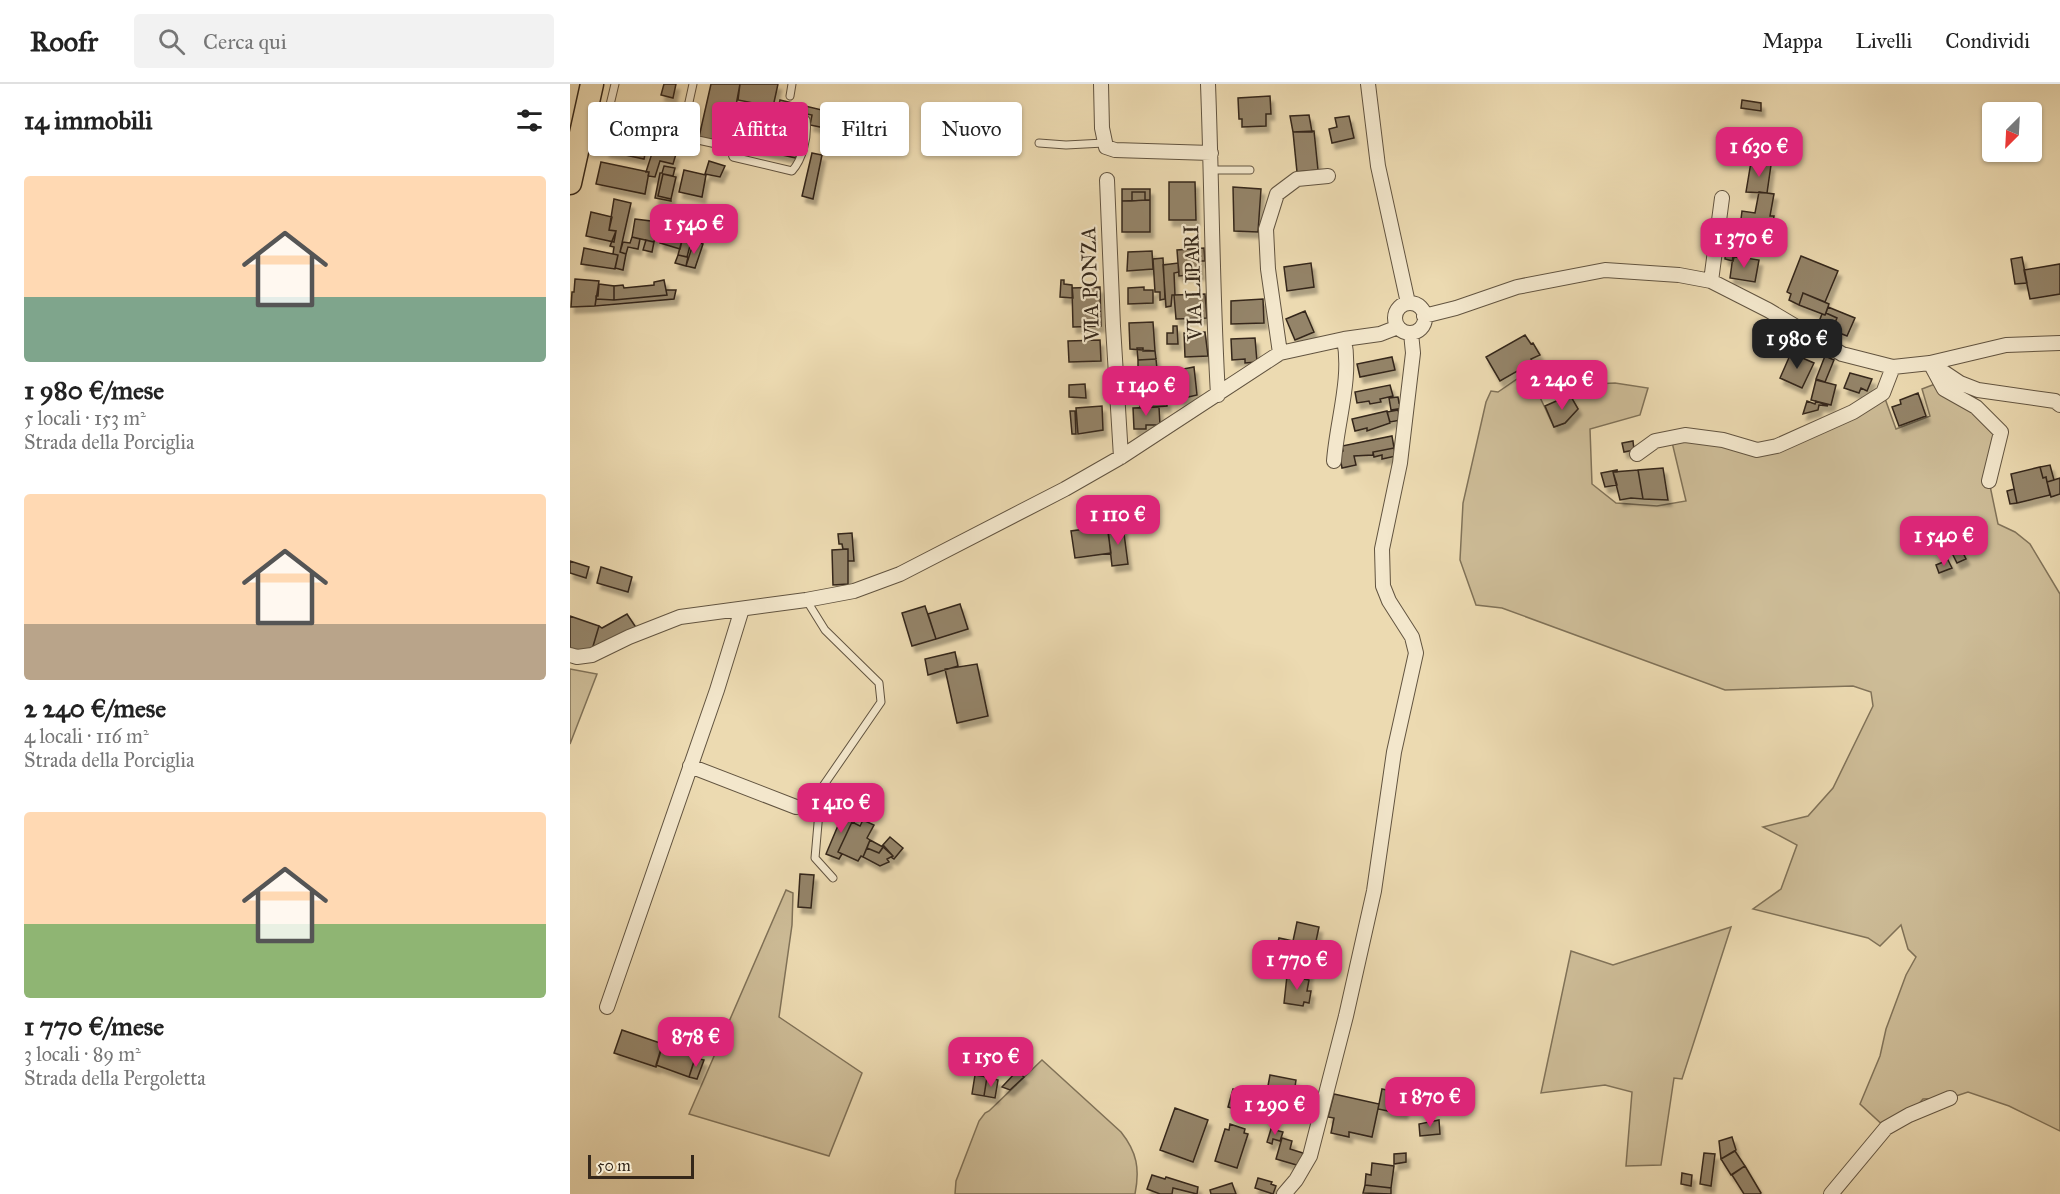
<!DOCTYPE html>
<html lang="it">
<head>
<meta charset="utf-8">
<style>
	:root { --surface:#fff; --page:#f2f2f2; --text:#222; --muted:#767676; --line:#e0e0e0; --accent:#db2777 }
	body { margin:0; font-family:"IM FELL Great Primer",serif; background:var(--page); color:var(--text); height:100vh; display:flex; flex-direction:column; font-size:22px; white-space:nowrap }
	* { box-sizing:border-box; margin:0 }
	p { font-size:20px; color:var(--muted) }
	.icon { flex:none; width:33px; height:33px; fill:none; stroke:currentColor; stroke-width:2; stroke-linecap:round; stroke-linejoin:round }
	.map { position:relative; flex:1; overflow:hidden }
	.drawer { display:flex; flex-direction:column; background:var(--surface); width:570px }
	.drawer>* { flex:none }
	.banner { position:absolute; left:18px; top:18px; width:570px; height:54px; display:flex; gap:12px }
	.needle { width:39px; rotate:204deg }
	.fabs { position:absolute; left:1412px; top:18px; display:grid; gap:12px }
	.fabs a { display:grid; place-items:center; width:60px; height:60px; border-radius:6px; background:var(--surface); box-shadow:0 2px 4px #0004; font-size:30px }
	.scale { position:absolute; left:18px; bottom:15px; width:106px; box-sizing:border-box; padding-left:6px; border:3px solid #34271a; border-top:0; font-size:16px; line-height:21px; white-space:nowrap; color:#34271a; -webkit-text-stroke:4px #f3e7cc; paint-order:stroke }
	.price { position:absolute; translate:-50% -51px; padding:0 14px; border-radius:12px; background:var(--accent); color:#fff; font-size:20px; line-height:39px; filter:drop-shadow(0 2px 3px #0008) }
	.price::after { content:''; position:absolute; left:50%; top:36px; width:18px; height:14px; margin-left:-9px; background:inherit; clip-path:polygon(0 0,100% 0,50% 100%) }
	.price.current { background:#222; color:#fff }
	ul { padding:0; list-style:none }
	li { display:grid; align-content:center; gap:12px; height:318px; padding:0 24px }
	li span { display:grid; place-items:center; height:186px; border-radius:6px; color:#555 }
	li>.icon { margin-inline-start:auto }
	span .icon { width:108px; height:108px; fill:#fffc; stroke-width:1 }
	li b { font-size:26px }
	h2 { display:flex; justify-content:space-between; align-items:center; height:72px; padding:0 24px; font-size:26px }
	.pill { padding:0 21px; border-radius:6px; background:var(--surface); box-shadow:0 2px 4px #0004; font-size:21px; line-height:54px }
	.pill.current { background:var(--accent); color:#fff }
	header { display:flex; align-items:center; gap:36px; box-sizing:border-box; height:84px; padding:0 30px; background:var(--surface); border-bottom:2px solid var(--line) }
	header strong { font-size:28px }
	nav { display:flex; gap:33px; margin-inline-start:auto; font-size:21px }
	.search { width:420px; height:54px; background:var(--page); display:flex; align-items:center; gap:15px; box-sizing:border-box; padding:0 21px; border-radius:6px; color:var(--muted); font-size:22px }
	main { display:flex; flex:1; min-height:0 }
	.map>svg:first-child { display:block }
	.green { fill:#cdbc97; stroke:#807258; stroke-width:1.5 }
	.building { fill:#948469; stroke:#34271a; stroke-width:1.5; filter:url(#shadow) }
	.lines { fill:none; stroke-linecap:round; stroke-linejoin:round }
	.service-casing { stroke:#625440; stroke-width:9 }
	.minor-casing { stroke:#625440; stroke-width:16 }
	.primary-casing { stroke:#34271a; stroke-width:25 }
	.service { stroke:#f3e7cc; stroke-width:7 }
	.minor { stroke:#f3e7cc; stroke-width:14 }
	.primary { stroke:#ecdab1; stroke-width:22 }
	.labels { text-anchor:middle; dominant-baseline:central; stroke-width:4.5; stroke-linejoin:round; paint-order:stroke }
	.street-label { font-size:21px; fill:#34271a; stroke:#f3e7cc }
</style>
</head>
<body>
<header>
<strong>Roofr</strong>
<div class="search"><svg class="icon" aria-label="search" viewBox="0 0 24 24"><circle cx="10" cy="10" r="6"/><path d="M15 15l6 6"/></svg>Cerca qui</div>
<nav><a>Mappa</a><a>Livelli</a><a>Condividi</a></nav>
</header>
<main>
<section class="drawer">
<h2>14 immobili<svg class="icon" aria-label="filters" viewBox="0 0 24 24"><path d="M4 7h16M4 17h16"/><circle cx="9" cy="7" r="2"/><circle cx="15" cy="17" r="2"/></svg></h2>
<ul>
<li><span style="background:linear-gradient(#ffd9b3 65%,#7fa58c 0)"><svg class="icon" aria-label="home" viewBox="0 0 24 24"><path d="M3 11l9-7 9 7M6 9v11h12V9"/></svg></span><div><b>1 980 €/mese</b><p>5 locali · 153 m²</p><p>Strada della Porciglia</p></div></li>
<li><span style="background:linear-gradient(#ffd9b3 70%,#b9a48a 0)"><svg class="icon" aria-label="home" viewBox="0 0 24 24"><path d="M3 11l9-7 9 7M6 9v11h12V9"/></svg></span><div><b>2 240 €/mese</b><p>4 locali · 116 m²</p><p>Strada della Porciglia</p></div></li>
<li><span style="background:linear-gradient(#ffd9b3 60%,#8fb573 0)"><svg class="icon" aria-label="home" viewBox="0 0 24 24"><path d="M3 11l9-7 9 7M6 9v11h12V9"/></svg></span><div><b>1 770 €/mese</b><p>3 locali · 89 m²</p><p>Strada della Pergoletta</p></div></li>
</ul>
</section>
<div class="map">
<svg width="1490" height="1110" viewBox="0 0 1490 1110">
	<defs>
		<filter id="shadow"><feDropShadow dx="3.5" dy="6" stdDeviation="1.5" flood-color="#0004"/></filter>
	</defs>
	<rect width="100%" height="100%" fill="#ecdab1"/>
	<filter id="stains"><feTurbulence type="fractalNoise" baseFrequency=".00333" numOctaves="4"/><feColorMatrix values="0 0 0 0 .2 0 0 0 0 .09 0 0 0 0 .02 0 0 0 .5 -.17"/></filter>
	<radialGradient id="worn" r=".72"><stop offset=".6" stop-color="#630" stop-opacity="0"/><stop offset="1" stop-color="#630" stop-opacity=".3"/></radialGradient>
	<path class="green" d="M 950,293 L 967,307 L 984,343 L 995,339 L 1008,325 L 1000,311 L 1024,308 L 1024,300 L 1045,299 L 1078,304 L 1070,331 L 1020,345 L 1022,400 L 1046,419 L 1087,422 L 1116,417 L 1101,354 L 1187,366 L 1313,309 L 1326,345 L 1360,332 L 1352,305 L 1370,298 L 1431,348 L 1419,397 L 1428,440 L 1445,448 L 1460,460 L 1490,510 L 1490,1047 L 1439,1022 L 1398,1008 L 1380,1014 L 1353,1015 L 1339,1031 L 1316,1044 L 1290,1020 L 1310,972 L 1316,945 L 1336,891 L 1346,873 L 1338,865 L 1331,841 L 1310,862 L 1298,854 L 1183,825 L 1211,805 L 1227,761 L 1193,743 L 1238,732 L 1263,704 L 1303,622 L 1301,608 L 1283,602 L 1155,606 L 932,524 L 906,521 L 890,476 L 893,419 L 916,318 L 921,307 L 928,308 Z
		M 0,585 L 27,590 L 0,660 Z
		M 216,806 L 223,809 L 222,841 L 209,933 L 292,989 L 259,1072 L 119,1030 Z
		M 1161,843 L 1112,995 L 1104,994 L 1091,1081 L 1056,1082 L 1062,1008 L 1035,1001 L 971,1009 L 1001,867 L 1043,881 Z
		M 472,976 L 551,1048 C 567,1068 570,1085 565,1110 L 385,1110 L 386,1097 L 409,1037 L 415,1029 L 419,1027 Z"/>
	<path class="building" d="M 94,0 L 106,0 L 103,14 L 91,11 Z
		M 141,0 L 170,0 L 159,59 L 129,53 Z
		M 170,0 L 208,0 L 203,23 L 168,16 Z
		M 700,12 L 701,30 L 696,30 L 696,42 L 672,43 L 672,35 L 669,35 L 668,14 Z
		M 210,16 L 252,26 L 251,32 L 256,33 L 255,44 L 240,41 L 242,31 L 208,24 Z
		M 1172,16 L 1191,19 L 1191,27 L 1171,24 Z
		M 165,28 L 233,42 L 226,74 L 159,59 Z
		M 739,31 L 742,48 L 723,48 L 720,32 Z
		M 779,32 L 784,54 L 762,59 L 759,45 L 767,43 L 765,34 Z
		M 744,47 L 748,86 L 727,88 L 723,48 Z
		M 37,48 L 78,57 L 74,75 L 36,67 Z
		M 88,53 L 103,56 L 101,64 L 87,61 Z
		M 83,66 L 106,70 L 103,80 L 90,77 L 85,93 L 78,92 L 79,88 L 76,88 Z
		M 242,69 L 252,71 L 243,115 L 232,112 Z
		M 139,77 L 155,82 L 150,93 L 135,90 Z
		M 31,78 L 79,88 L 75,110 L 26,100 Z
		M 1181,78 L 1201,81 L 1197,109 L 1176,108 Z
		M 94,82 L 105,84 L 103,92 L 93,90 L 88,112 L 101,115 L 101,117 L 85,114 L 90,89 L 92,89 Z
		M 114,86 L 136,91 L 132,113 L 109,108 Z
		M 93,90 L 106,93 L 101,115 L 88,112 Z
		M 599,98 L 625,98 L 626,136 L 599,136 Z
		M 663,103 L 691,105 L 688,148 L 664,147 Z
		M 552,105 L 580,105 L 580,116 L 575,116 L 575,108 L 562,108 L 562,117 L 552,117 Z
		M 562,108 L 575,108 L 575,116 L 562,117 Z
		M 1189,108 L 1204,110 L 1200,132 L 1204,132 L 1200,156 L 1169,151 L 1172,127 L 1185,129 Z
		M 44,115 L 61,119 L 50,168 L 56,170 L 53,186 L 45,184 L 48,171 L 43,170 L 44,163 L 40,162 L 46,147 L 39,146 Z
		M 580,116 L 580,148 L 552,148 L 552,117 Z
		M 21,128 L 42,133 L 39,146 L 46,147 L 44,158 L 16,152 Z
		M 104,134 L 117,137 L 110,165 L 90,159 L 95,135 L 103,137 Z
		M 65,135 L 89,138 L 84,158 L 62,153 Z
		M 62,153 L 70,155 L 68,165 L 58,163 L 56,170 L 50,168 L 53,158 L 60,159 Z
		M 76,156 L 84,158 L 82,168 L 73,166 Z
		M 112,156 L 121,158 L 117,173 L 108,171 Z
		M 124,157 L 133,160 L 125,184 L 116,182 Z
		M 1156,162 L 1167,163 L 1163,177 L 1155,175 Z
		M 14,164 L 48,171 L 45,185 L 11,180 Z
		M 634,164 L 635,177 L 630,177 L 631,190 L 609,192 L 607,166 Z
		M 582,167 L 583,185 L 557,187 L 558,168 Z
		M 108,171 L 118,173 L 116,182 L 105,179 Z
		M 1163,172 L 1189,176 L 1185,198 L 1160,194 Z
		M 1231,172 L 1268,187 L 1255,218 L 1233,209 L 1229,221 L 1219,216 L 1221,210 L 1217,208 Z
		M 1452,173 L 1457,199 L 1445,200 L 1441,175 Z
		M 593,174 L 595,215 L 590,216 L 590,208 L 585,208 L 583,175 Z
		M 608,179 L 609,188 L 604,189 L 605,211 L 602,211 L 601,222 L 596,223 L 593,181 Z
		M 741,179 L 744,203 L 717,207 L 714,183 Z
		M 1490,180 L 1490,210 L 1460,215 L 1454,186 Z
		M 5,195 L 29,197 L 25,222 L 1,223 L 2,208 L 4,208 Z
		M 94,196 L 97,211 L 44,216 L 44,202 L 53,201 L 54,204 L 84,201 L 84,198 Z
		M 491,196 L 494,196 L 494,200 L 502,201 L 503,214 L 490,213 Z
		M 29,200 L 44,202 L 44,216 L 26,215 L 26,212 L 28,212 Z
		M 530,203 L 531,242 L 503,243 L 502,204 Z
		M 574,203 L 574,206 L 583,206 L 583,219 L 558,220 L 558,204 Z
		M 96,206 L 106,206 L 104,215 L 25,222 L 26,215 L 44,216 L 97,211 Z
		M 1233,209 L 1259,220 L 1255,231 L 1229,221 Z
		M 635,210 L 637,234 L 606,235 L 604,211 Z
		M 693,215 L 694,239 L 661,240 L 661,217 Z
		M 1258,223 L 1285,234 L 1277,252 L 1262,246 L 1267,234 L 1256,229 Z
		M 735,227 L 744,248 L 725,256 L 716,235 Z
		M 1256,229 L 1267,234 L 1262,246 L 1248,240 L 1252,230 L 1255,231 Z
		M 583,238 L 585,267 L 560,265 L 559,239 Z
		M 603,242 L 607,242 L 608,260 L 597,260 L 597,249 L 603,249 Z
		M 635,248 L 638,272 L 615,273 L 614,249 Z
		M 955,251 L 961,260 L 963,259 L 970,271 L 961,275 L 963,278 L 930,297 L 916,273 Z
		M 685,254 L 687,278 L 675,279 L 675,275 L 662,276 L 661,255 Z
		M 530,256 L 531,277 L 499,278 L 498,257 Z
		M 567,264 L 573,264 L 573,267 L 585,267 L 586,275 L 568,276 Z
		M 1221,269 L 1244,279 L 1232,304 L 1210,294 Z
		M 1255,272 L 1264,276 L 1255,298 L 1246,295 Z
		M 822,273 L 825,286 L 790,293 L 787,280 Z
		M 586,275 L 587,285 L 568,285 L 568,276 Z
		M 624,283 L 627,311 L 610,315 L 606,292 L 614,290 L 613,285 Z
		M 574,285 L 587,285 L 587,310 L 562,310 L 561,289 L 574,288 Z
		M 1280,289 L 1302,295 L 1297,307 L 1291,304 L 1289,309 L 1274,304 Z
		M 1246,296 L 1266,301 L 1261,321 L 1241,316 Z
		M 515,300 L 516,314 L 499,313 L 499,301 Z
		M 820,301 L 823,312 L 810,315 L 811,318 L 800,320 L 799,317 L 787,319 L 785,308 Z
		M 1348,309 L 1356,332 L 1329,342 L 1322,323 L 1331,320 L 1330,316 Z
		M 569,310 L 587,310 L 588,316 L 570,317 Z
		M 1000,311 L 1008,325 L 995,339 L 984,343 L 975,322 Z
		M 828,313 L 829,319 L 833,318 L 834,324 L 821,326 L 819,314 Z
		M 597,316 L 597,322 L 570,324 L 570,317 Z
		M 1237,317 L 1245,320 L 1246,317 L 1258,322 L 1249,321 L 1248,326 L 1233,330 Z
		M 532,322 L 533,346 L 508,350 L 506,324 Z
		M 589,323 L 590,341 L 576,341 L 576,345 L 564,345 L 563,324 Z
		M 828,326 L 831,336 L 820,338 L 817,328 Z
		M 500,327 L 505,327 L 506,350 L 502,350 Z
		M 817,327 L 820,339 L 797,347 L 797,344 L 785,347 L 782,335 Z
		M 822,352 L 824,364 L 803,368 L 803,371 L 784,372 L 786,381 L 772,384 L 769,368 L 773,367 L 772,362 Z
		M 1063,357 L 1064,366 L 1054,368 L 1052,359 Z
		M 824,364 L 826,372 L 812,375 L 812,371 L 804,373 L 803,368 Z
		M 1480,381 L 1484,396 L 1477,398 L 1476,393 L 1473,394 L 1470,383 Z
		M 1470,383 L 1473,394 L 1476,393 L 1480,411 L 1447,419 L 1441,390 Z
		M 1093,384 L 1098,416 L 1073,415 L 1068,386 Z
		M 1047,386 L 1047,388 L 1043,388 L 1047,401 L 1035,403 L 1031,389 Z
		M 1068,386 L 1073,415 L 1061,414 L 1050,416 L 1043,388 Z
		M 1490,394 L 1490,410 L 1481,413 L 1477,398 Z
		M 1444,405 L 1447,419 L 1440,420 L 1437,407 Z
		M 537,442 L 541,469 L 505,474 L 501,447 Z
		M 553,442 L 558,480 L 542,482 L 538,445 Z
		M 282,449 L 284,477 L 278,477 L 278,465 L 273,465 L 272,460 L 269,460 L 268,450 Z
		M 278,465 L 278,500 L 263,501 L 262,466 Z
		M 1391,465 L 1396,475 L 1387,479 L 1382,469 Z
		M 1378,476 L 1382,484 L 1369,489 L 1366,481 Z
		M 0,477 L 19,483 L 16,494 L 0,489 Z
		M 31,483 L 62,493 L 58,508 L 27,499 Z
		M 390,520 L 398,545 L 366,555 L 358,530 Z
		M 355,522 L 366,555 L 342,562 L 332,529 Z
		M 57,530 L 67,545 L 21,569 L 29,542 L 32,544 Z
		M 0,532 L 29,542 L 21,569 L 0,568 Z
		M 385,568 L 388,582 L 358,591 L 355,575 Z
		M 407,580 L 418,632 L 387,639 L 375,585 Z
		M 275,725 L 287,731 L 284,739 L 282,738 L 268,768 L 272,770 L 269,775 L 256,770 Z
		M 293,736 L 304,741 L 297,754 L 300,756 L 293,773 L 291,772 L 288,777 L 268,768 L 282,738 L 290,742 Z
		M 320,753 L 333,764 L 324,775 L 321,773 L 323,772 L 312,762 Z
		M 300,756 L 313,763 L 309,769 L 297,764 Z
		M 314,762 L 323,772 L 317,775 L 319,778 L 310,782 L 293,773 L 297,764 L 309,769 Z
		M 230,790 L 244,791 L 241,824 L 228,823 Z
		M 727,838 L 749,843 L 738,895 L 716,890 L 719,873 L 705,870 L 709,854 L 723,857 Z
		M 717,892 L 739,896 L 737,907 L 741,907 L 739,919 L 734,918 L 733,922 L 714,919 Z
		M 52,946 L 93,960 L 86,983 L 44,969 Z
		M 94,955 L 128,966 L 119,993 L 86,981 Z
		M 125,974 L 134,976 L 127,995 L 119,993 Z
		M 447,987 L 454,993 L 440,1006 L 432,1003 Z
		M 405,991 L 417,993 L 414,1012 L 402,1010 Z
		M 700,991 L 726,996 L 722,1023 L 695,1018 Z
		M 417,993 L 428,996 L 425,1014 L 414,1012 Z
		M 663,1005 L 687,1012 L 681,1030 L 658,1023 Z
		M 812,1005 L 827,1008 L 823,1028 L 808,1025 Z
		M 827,1009 L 837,1011 L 834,1029 L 823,1028 Z
		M 764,1010 L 809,1020 L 802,1053 L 779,1048 L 779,1053 L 761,1049 L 764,1034 L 758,1033 Z
		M 605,1024 L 638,1036 L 623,1078 L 590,1066 Z
		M 869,1036 L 870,1050 L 850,1052 L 849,1040 Z
		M 660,1040 L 675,1045 L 674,1049 L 678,1050 L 667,1084 L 645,1077 L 655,1045 L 659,1046 Z
		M 701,1045 L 713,1048 L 710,1057 L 703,1055 L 702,1060 L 697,1058 Z
		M 1162,1053 L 1166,1066 L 1151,1075 L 1149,1057 Z
		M 712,1054 L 722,1057 L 720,1065 L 733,1069 L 730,1082 L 706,1075 Z
		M 1165,1067 L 1175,1082 L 1161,1091 L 1151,1075 Z
		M 836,1069 L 836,1078 L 824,1080 L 824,1070 Z
		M 1134,1069 L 1145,1070 L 1141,1102 L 1130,1100 Z
		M 802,1079 L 824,1082 L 821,1104 L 795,1101 L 796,1090 L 801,1091 Z
		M 1175,1082 L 1191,1109 L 1190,1110 L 1174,1110 L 1162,1091 Z
		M 1112,1089 L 1122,1091 L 1121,1102 L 1111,1100 Z
		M 582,1091 L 595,1095 L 596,1093 L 628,1103 L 627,1110 L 603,1104 L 602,1110 L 590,1110 L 577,1105 Z
		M 688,1094 L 702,1098 L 701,1100 L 706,1102 L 703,1110 L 685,1104 Z
		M 662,1099 L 666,1110 L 641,1110 L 640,1106 Z
		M 795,1101 L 821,1104 L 821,1110 L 793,1109 Z"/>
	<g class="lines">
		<defs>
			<path id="service" d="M 220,12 L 222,0
				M 19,25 L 113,45 L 123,0
				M 38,29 L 45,0
				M 113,45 L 128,56 L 160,63 L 163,73 L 222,87 C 233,75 238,52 236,36 L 171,23
				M 469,59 L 496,61 L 534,59
				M 642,86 L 680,86
				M 237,517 L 255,546 L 309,599 L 311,618 L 251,705 L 245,774 L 263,794"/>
			<path id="minor" d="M 531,0 L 532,44 L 536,63 L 545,66 L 641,69
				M 638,0 C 642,104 642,207 648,311
				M 798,0 L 808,82 L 838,219
				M 537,96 L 543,242 L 551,373
				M 1141,197 L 1152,114
				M825 234a15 15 0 1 1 30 0a15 15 0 1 1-30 0Z
				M 854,232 L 886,224 L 947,203 L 1035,186 L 1109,191 L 1141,197 L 1198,226 L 1272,270 L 1323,283 L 1360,279 L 1436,261 L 1490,259
				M 710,269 L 698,185 L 696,145 L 707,110 L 727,95 L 758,92
				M 1360,279 L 1374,305 L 1406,323 L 1431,348 L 1419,397
				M 1363,281 L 1390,299 L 1408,306 L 1485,317 L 1490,321
				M 1067,370 L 1085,357 L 1115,351 L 1153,356 L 1187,366 L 1207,362 L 1283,328 L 1313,309 L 1323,283
				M 764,377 C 767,337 782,294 774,255
				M 0,571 L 7,573 L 22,571 L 59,553 L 110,533 L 236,516 L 284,507 L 330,490 L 495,405 L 551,373 L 710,269 L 774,255 L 810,250 L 828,243
				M 120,682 L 226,723
				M 37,923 L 147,606 L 172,525
				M 714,1110 L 726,1096 L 740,1072 L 776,932 L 804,807 L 824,668 L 846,569 L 842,553 L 819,517 L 813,502 L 812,465 L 830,379 L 843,269 L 841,249
				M 1261,1110 L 1316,1044 L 1339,1031 L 1380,1014"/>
			<path id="primary" d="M 0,99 L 22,0"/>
		</defs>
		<use href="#service" class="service-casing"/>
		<use href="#minor" class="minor-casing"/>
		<use href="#primary" class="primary-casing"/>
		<use href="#service" class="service"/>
		<use href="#minor" class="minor"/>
		<use href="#primary" class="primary"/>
	</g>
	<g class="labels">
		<g class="street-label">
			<text transform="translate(623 199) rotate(-92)">VIA LIPARI</text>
			<text transform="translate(520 200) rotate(-92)">VIA PONZA</text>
		</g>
	</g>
	<rect width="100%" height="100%" filter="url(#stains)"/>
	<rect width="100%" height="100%" fill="url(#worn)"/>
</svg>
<div class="fabs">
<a><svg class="needle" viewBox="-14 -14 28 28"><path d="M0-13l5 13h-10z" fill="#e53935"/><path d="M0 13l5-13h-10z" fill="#767676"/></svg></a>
</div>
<div class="scale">50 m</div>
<b class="price" style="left:1189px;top:94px">1 630 €</b>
<b class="price" style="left:124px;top:171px">1 540 €</b>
<b class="price" style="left:1174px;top:185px">1 370 €</b>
<b class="price current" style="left:1227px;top:286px">1 980 €</b>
<b class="price" style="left:992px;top:327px">2 240 €</b>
<b class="price" style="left:576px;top:333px">1 140 €</b>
<b class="price" style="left:548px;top:462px">1 110 €</b>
<b class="price" style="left:1374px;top:483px">1 540 €</b>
<b class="price" style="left:271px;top:750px">1 410 €</b>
<b class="price" style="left:727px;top:907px">1 770 €</b>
<b class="price" style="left:126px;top:984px">878 €</b>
<b class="price" style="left:421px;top:1004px">1 150 €</b>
<b class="price" style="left:860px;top:1044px">1 870 €</b>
<b class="price" style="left:705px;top:1052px">1 290 €</b>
<div class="banner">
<a class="pill">Compra</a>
<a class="pill current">Affitta</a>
<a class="pill">Filtri</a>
<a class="pill">Nuovo</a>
</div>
</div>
</main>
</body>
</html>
